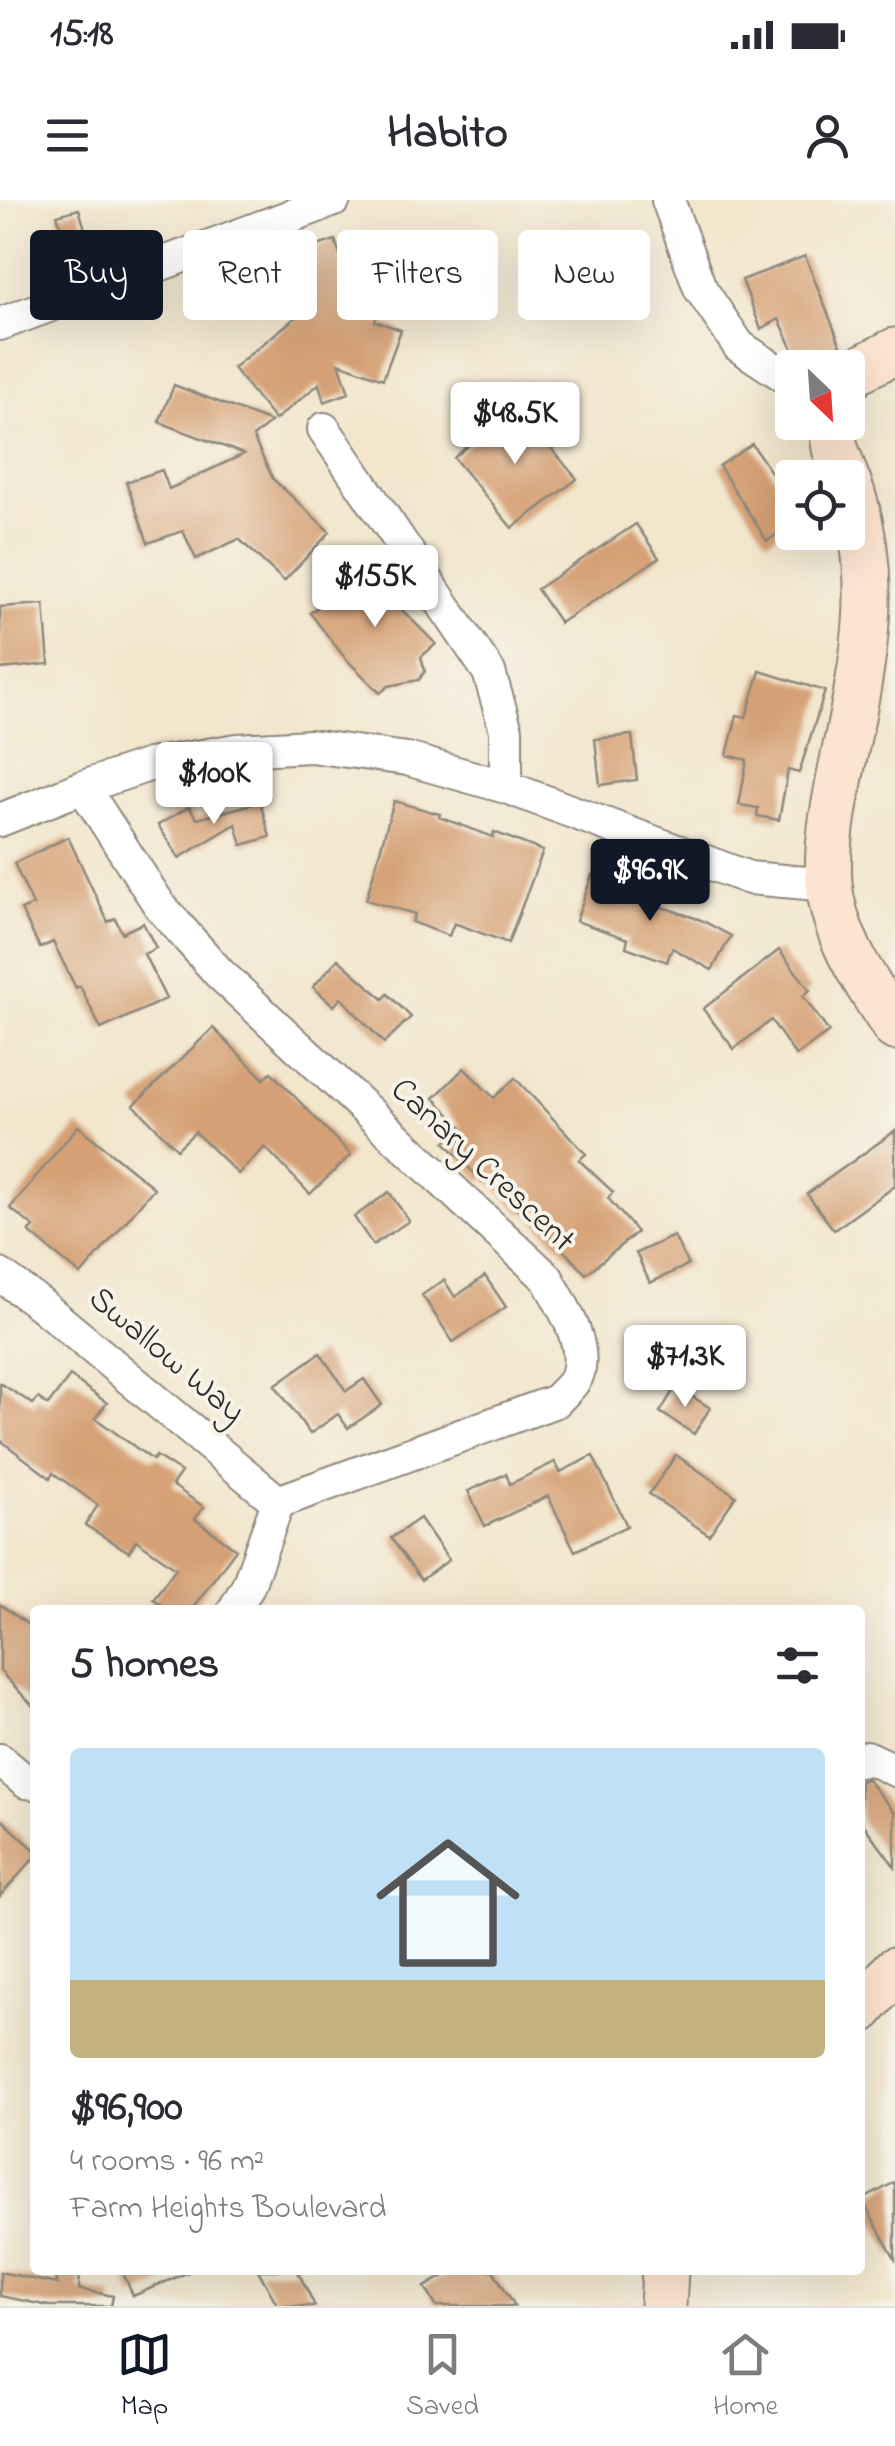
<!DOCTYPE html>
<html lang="en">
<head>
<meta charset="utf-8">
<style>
	:root { --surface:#fff; --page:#f7f7f7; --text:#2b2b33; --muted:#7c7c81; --line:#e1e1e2; --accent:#111827 }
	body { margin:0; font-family:"Indie Flower",sans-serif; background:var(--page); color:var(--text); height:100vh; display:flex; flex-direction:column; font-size:38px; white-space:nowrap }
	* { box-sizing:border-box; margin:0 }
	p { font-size:32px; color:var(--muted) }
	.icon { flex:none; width:55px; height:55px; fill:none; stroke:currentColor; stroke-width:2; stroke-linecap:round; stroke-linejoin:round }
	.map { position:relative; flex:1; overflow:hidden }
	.details { position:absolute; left:30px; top:1405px; width:835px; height:670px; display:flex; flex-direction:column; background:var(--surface); border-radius:10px; box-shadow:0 10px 40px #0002 }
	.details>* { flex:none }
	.hud { position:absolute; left:30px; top:30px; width:835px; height:90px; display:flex; gap:20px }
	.needle { width:65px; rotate:155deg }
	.fabs { position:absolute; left:775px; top:150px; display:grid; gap:20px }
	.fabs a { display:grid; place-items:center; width:90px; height:90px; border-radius:10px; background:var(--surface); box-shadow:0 10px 40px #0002; font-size:50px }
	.price { position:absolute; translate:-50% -85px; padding:0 22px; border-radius:10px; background:#fff; color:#222; font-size:32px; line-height:65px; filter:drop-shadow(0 2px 5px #0008) }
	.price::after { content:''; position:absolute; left:50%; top:60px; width:30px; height:22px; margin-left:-15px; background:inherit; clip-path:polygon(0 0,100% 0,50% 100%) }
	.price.active { background:var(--accent); color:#fff }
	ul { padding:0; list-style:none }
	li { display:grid; align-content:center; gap:20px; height:530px; padding:0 40px }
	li+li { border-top:2px solid var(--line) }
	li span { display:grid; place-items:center; height:310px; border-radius:10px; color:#555 }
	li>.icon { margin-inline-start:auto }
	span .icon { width:180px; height:180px; fill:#fffc; stroke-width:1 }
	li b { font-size:42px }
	h2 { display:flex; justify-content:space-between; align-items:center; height:120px; padding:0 40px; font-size:42px }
	.pill { padding:0 35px; border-radius:10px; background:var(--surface); box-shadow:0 10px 40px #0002; font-size:35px; line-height:90px }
	.pill.active { background:var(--accent); color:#fff }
	.status { display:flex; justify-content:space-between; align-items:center; height:70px; padding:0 50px; background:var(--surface); direction:ltr }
	.status svg { height:28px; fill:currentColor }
	header { display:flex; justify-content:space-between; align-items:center; height:130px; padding:0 40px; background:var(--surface); font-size:45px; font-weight:700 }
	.menu { display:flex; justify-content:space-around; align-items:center; height:140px; border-top:2px solid var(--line); background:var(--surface); font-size:28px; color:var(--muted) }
	.menu a { display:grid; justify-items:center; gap:5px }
	.menu .active { color:var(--accent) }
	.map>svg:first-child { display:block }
	.building { fill:#d5a075 }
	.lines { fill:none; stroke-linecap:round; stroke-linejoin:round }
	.street-casing { stroke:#8e887c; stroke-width:36 }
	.secondary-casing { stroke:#8e887c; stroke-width:49 }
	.street { stroke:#fff; stroke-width:32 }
	.secondary { stroke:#fde4d0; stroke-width:45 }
	.labels { text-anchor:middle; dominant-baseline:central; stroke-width:8; stroke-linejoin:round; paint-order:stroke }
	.street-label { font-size:35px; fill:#2b2b2b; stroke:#f7f3e8 }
</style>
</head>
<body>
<div class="status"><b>15:18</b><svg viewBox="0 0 49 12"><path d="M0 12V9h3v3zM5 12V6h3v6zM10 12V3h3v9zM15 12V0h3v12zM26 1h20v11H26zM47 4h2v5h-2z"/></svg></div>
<header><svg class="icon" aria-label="menu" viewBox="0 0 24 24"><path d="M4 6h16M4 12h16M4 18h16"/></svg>Habito<svg class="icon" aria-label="person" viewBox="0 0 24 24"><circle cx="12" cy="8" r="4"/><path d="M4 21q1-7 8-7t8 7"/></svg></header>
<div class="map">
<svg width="895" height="2106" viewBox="0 0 895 2106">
	<rect width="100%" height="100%" fill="#f7f3e8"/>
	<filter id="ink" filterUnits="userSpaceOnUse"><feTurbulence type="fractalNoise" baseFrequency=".01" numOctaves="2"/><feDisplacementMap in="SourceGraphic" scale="20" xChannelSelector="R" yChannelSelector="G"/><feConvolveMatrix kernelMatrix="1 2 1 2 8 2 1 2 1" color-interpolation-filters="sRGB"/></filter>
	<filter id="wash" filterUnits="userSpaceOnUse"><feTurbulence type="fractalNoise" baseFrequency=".0048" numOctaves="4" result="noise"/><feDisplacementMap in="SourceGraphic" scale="40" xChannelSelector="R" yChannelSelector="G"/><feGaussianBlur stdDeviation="2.25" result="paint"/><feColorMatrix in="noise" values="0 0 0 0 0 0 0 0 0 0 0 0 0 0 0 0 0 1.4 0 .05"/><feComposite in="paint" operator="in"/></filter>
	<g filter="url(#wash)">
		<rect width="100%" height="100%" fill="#f2e6cd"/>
		<g id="blocks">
			<path class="building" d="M 79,9 L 90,46 L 69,53 L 57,15 Z
				M 335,40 L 350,84 L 384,96 L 375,121 L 401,130 L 383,179 L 339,163 L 349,193 L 324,202 L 319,184 L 275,220 L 233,168 L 296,117 L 276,60 Z
				M 805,56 L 842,149 L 830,161 L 815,168 L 806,168 L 799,162 L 779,119 L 761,129 L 742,80 Z
				M 174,185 L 271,222 L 253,237 L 273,279 L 330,332 L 284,381 L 239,339 L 196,359 L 183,331 L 148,343 L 126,282 L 162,270 L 169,289 L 244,254 L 159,222 Z
				M 515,205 L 577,279 L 512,328 L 454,258 Z
				M 752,244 L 781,287 L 792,279 L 792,325 L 767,341 L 719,266 Z
				M 636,324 L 659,358 L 560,423 L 537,389 Z
				M 374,361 L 407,400 L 399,407 L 436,444 L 421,457 L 425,471 L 419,480 L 389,486 L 380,493 L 345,458 L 310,413 Z
				M 44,404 L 49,464 L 0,469 L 0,407 Z
				M 760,471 L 825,491 L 799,573 L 788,570 L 779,620 L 757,616 L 758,608 L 739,605 L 747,560 L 727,555 L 737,515 L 746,517 Z
				M 632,535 L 637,580 L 600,585 L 595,539 Z
				M 394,601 L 440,614 L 439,617 L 493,637 L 494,632 L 543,651 L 508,743 L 454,723 L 449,736 L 412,722 L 415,714 L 366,700 Z
				M 260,602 L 270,637 L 242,645 L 236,624 L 179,658 L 158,625 L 189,607 L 197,619 Z
				M 68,637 L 108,722 L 115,718 L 122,733 L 143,723 L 156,748 L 144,754 L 166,799 L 101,829 L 80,786 L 76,788 L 53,742 L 40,748 L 21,710 L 33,705 L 14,663 Z
				M 592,675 L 638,690 L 635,698 L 701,720 L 731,736 L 712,770 L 672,748 L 667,762 L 626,747 L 628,739 L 576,721 Z
				M 779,750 L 810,790 L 803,796 L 829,832 L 796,856 L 771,820 L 734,849 L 703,809 Z
				M 338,759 L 383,799 L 388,794 L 411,817 L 384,843 L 341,798 L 334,806 L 313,787 Z
				M 213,828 L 264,879 L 271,872 L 351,955 L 310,994 L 265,947 L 238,974 L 195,932 L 177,949 L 134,905 Z
				M 464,868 L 494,898 L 515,878 L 586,954 L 579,960 L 613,992 L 608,998 L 637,1032 L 586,1074 L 526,1011 L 522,1015 L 486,978 L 482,982 L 445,942 L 462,927 L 434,898 Z
				M 78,926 L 154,988 L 81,1075 L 29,1032 L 34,1027 L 10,1008 Z
				M 895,931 L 895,986 L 834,1030 L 807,994 Z
				M 389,992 L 409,1021 L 373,1045 L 354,1017 Z
				M 674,1036 L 688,1065 L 650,1083 L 636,1053 Z
				M 485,1076 L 506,1107 L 453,1142 L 422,1095 L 444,1080 L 455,1097 Z
				M 320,1153 L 346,1191 L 364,1179 L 382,1205 L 348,1228 L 338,1214 L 310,1234 L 275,1185 Z
				M 70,1176 L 107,1203 L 95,1218 L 153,1260 L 156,1256 L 181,1272 L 172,1285 L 204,1307 L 195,1319 L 236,1349 L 191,1410 L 169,1410 L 153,1399 L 176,1368 L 136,1340 L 129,1352 L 85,1325 L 98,1305 L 53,1273 L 50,1278 L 0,1240 L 0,1183 L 33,1204 L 38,1198 L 48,1205 Z
				M 676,1186 L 710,1208 L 694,1234 L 660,1212 Z
				M 676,1255 L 736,1296 L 709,1335 L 649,1294 Z
				M 593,1256 L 627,1326 L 575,1351 L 548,1296 L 485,1326 L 468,1291 L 506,1274 L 510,1284 L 555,1262 L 560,1272 Z
				M 420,1318 L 449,1360 L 421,1380 L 391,1338 Z
				M 0,1404 L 35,1430 L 35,1508 L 0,1471 Z
				M 867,1579 L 895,1613 L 895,1667 L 860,1620 L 860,1581 Z
				M 0,1618 L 35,1650 L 35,1657 L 0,1696 Z
				M 895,1982 L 895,2059 L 862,2000 Z
				M 52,2070 L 80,2070 L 79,2089 L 113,2096 L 111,2106 L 49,2106 L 0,2096 L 0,2072 L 57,2084 Z
				M 122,2070 L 193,2070 L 133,2096 Z
				M 258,2070 L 297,2070 L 315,2106 L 278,2106 Z
				M 454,2070 L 493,2070 L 515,2106 L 436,2106 L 425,2087 Z"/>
		</g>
	</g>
	<g filter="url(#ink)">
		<use href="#blocks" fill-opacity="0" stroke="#8e887c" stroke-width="2.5"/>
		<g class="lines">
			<defs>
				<path id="street" d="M 668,0 L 700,88 L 739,146 L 792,181
					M 0,124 L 334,0
					M 324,229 L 489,472 L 506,530 L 506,587
					M 83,587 L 160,706 L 219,773 L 547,1078 C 562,1105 588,1144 577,1176 C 574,1184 562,1194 556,1201 L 278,1302 L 248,1386 L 234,1410
					M 0,620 L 83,587 L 149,565 L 237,550 L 310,546 L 407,559 L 506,587 L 749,678 L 829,685
					M 0,1075 L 40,1104 L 278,1302
					M 0,1560 L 26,1582 L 35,1583
					M 860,1561 L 867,1557 L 895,1570"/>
				<path id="secondary" d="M 848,180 L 854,172 L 895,151
					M 831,222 L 835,248 L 846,278
					M 848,282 C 883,378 863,465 843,561 C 835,602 826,641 829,683 C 834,738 866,782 895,827
					M 860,1811 L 895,1770
					M 663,2106 L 665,2070"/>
			</defs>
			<use href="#street" class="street-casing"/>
			<use href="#secondary" class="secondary-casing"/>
			<use href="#street" class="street"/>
			<use href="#secondary" class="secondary"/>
		</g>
	</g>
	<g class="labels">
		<g class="street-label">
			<text transform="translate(482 966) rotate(43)">Canary Crescent</text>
			<text transform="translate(166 1156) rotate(40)">Swallow Way</text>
		</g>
	</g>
</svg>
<div class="fabs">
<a><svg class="needle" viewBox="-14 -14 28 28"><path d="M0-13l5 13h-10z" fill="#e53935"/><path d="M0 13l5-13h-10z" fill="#7c7c81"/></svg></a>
<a><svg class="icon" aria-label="locate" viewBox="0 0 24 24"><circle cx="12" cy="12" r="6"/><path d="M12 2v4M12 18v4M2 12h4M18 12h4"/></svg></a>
</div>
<b class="price" style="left:515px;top:267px">$48.5K</b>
<b class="price" style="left:375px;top:430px">$155K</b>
<b class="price" style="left:214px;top:627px">$100K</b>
<b class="price active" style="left:650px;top:724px">$96.9K</b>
<b class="price" style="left:685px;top:1210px">$71.3K</b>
<div class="hud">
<a class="pill active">Buy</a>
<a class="pill">Rent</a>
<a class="pill">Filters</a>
<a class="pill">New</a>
</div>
<section class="details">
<h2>5 homes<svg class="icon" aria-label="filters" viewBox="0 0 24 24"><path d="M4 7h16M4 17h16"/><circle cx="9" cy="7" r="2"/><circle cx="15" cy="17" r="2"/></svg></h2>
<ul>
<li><span style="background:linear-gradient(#bfe0f5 75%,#c2b280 0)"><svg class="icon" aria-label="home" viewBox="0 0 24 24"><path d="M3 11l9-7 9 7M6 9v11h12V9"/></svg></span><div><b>$96,900</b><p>4 rooms · 96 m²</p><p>Farm Heights Boulevard</p></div></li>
</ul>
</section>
</div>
<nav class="menu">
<a class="active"><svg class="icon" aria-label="map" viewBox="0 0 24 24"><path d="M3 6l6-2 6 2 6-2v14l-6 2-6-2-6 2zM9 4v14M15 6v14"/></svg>Map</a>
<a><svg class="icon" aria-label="saved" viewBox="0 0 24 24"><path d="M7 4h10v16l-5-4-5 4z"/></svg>Saved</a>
<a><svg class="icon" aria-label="home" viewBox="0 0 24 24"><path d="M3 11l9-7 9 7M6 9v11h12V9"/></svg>Home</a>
</nav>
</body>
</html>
